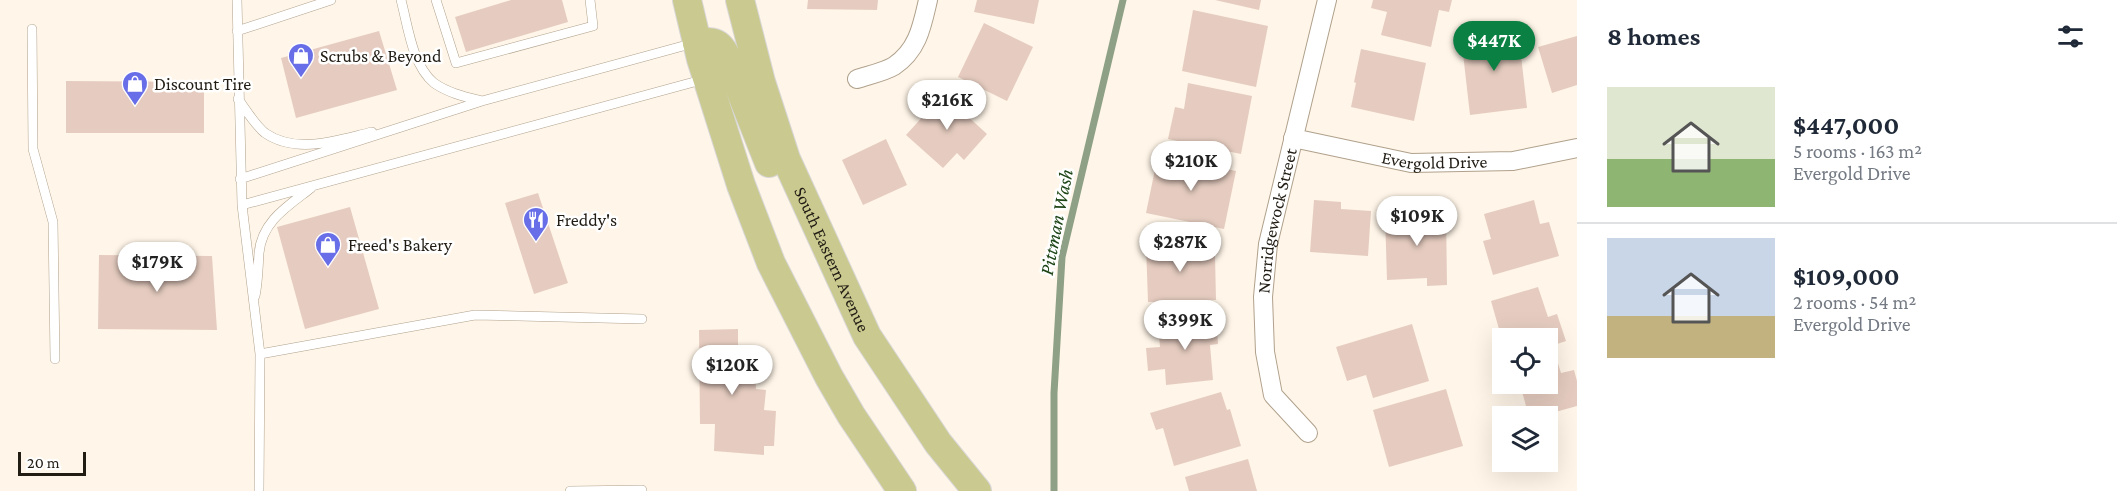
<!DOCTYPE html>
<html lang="en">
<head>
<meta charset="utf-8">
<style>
	:root { --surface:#fff; --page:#f2f2f3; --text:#1f2937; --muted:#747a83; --line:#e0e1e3; --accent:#0b8043 }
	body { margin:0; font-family:"Crimson Pro",serif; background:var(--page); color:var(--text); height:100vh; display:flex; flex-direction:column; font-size:22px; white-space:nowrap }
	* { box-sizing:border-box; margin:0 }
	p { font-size:20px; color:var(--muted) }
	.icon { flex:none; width:33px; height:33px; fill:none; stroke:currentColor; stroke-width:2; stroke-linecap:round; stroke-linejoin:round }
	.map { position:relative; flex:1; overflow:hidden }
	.panel { display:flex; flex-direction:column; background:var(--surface); width:540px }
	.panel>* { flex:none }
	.fabs { position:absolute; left:1492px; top:328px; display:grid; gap:12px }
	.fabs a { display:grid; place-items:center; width:66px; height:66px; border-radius:0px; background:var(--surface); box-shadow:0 6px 24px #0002; font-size:30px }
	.scale { position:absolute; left:18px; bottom:15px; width:68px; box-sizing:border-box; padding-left:6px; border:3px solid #211c14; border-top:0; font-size:16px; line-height:21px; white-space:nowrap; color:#211c14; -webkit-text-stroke:4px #fff; paint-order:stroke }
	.price { position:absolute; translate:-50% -51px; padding:0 14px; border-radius:21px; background:#fff; color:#222; font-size:20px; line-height:39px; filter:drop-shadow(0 2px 3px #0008) }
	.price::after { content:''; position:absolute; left:50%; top:36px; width:18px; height:14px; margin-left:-9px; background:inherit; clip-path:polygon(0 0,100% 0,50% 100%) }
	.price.selected { background:var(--accent); color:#fff }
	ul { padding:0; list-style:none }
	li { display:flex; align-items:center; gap:18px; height:150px; padding:0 30px }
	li+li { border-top:2px solid var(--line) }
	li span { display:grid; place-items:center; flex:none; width:168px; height:120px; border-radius:0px; color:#555 }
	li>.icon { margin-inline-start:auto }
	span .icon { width:72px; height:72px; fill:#fffc; stroke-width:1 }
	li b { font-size:26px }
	h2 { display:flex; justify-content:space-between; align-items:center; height:72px; padding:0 30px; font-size:26px }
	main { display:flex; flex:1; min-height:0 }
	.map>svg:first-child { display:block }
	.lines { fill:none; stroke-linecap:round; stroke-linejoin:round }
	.stream { stroke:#8ea085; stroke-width:7 }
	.building { fill:#e6ccc0 }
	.lane-casing { stroke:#b0a18c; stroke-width:10 }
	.street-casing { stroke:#b0a18c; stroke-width:20 }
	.primary-casing { stroke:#d7d6d5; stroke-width:30 }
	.lane { stroke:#fff; stroke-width:9 }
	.street { stroke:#fff; stroke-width:18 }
	.primary { stroke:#caca90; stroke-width:28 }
	.labels { text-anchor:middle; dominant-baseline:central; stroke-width:5; stroke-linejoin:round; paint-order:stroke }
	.poi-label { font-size:18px; fill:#211c14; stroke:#fff; text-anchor:start }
	.street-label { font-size:18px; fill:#211c14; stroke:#fff }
	.water-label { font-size:20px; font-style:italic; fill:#1d4516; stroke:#fff }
</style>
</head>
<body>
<main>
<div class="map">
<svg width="1577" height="491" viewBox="0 0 1577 491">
	<rect width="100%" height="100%" fill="#fff5e8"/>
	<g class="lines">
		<path class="stream" d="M 1054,491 L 1054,393 L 1062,257 L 1123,0"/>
	</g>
	<path class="building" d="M 511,0 L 562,0 L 568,22 L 466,52 L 455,17 Z
		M 808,0 L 878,0 L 877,10 L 807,9 Z
		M 977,0 L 1039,0 L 1034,24 L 974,12 Z
		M 1215,0 L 1261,0 L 1259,10 Z
		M 1373,0 L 1452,0 L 1449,12 L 1439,10 L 1431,47 L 1381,35 L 1387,12 L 1371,8 Z
		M 1193,10 L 1268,26 L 1256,87 L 1182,71 Z
		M 984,23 L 1033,47 L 1007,101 L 958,77 Z
		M 1518,29 L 1527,108 L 1470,115 L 1461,36 Z
		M 379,31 L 397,90 L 296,118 L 281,58 Z
		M 1577,36 L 1577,85 L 1552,93 L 1538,47 Z
		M 1361,49 L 1426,63 L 1414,121 L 1351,107 L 1356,83 L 1354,82 Z
		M 66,81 L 204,82 L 204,133 L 66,133 Z
		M 1188,83 L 1252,96 L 1241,154 L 1168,139 L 1175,107 L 1184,109 Z
		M 946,91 L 966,109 L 963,112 L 987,134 L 964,160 L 957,153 L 943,168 L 906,135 Z
		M 886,139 L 907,185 L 863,205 L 842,160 Z
		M 1158,155 L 1236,171 L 1224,229 L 1146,213 Z
		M 538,193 L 568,283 L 534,294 L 505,203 Z
		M 1314,200 L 1341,202 L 1341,209 L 1371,211 L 1368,256 L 1310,252 Z
		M 1534,200 L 1540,224 L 1549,222 L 1559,256 L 1493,275 L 1483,241 L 1491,239 L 1484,214 Z
		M 350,207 L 379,309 L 305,329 L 277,227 Z
		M 1446,212 L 1447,285 L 1427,286 L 1427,278 L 1387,280 L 1385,214 Z
		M 1204,243 L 1205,255 L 1215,255 L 1216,300 L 1148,302 L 1146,245 Z
		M 99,255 L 212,256 L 217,330 L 98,329 Z
		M 1538,287 L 1548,317 L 1557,314 L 1566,341 L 1548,347 L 1548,339 L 1503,339 L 1503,361 L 1501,361 L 1492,331 L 1499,329 L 1491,301 Z
		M 1216,318 L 1218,344 L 1210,345 L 1213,380 L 1166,385 L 1165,369 L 1148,371 L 1146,348 L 1160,347 L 1158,324 Z
		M 1412,324 L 1429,381 L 1373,398 L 1366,375 L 1347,381 L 1336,347 Z
		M 738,329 L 738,350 L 747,350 L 746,369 L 755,369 L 756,389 L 766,390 L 764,410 L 776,411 L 774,446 L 764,446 L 764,455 L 714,451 L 715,424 L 700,424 L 699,330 Z
		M 1556,357 L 1561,373 L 1574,370 L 1577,381 L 1577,406 L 1537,417 L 1529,417 L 1520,384 L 1548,384 L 1548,360 Z
		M 1446,389 L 1463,446 L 1389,467 L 1373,410 Z
		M 1221,392 L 1227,410 L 1230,409 L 1241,446 L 1174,466 L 1163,428 L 1156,430 L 1150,413 Z
		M 1248,459 L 1257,491 L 1189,491 L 1185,477 Z"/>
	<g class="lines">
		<defs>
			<path id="lane" d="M 237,0 L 242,205 L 260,354 L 475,315 L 642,319
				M 401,0 C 408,26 412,65 434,83 C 448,93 466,97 482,101
				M 436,0 L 456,63 L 593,26 L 590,0
				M 32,29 L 33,149 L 53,222 L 55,359
				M 237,31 L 331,0
				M 238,99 C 246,110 255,125 265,133 C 297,155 338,140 372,132
				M 240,179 L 482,101 L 694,43
				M 242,205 L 705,79
				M 255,296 C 258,282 258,268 259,253 C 262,221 288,206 311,188
				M 259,491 L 260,354
				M 570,491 L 642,490"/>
			<g id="street">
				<path d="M 857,79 C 869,75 884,72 894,66 C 918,50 922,26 928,0"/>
				<path id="s1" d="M 1293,138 L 1411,163 L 1513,161 L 1577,148"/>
				<path id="s2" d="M 1308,433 L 1273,395 L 1265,352 L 1263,297 L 1268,244 L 1327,0"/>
			</g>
			<g id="primary">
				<path d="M 687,0 L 701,59 L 741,185 L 771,263 L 829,377 L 851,415 L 902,491"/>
				<path id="s3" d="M 740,0 L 761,82 L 786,159 L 867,336 L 938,443 L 977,491"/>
				<path d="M 697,43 C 718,40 720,44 729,62 L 769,163"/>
			</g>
		</defs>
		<use href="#lane" class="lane-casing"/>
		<use href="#street" class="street-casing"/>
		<use href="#primary" class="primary-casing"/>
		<use href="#lane" class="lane"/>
		<use href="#street" class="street"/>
		<use href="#primary" class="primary"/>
	</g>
	<defs>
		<symbol id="shop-pin" viewBox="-11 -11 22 30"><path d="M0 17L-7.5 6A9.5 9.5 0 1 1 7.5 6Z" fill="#686ee7" stroke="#fff"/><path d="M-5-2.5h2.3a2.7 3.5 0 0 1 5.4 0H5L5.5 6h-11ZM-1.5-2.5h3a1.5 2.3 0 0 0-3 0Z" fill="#fff"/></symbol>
		<symbol id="restaurant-pin" viewBox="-11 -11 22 30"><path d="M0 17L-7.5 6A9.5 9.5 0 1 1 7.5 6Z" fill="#686ee7" stroke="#fff"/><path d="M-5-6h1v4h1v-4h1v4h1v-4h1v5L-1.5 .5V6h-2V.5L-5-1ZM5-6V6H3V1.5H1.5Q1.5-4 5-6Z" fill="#fff"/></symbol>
	</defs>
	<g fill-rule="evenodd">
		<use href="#shop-pin" x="286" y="41" width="30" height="40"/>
		<use href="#shop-pin" x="120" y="69" width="30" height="40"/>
		<use href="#restaurant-pin" x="521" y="205" width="30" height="40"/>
		<use href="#shop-pin" x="313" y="230" width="30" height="40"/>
	</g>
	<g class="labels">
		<g class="poi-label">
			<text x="320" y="56">Scrubs &amp; Beyond</text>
			<text x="154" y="84">Discount Tire</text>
			<text x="556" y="220">Freddy's</text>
			<text x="348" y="245">Freed's Bakery</text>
		</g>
		<g class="street-label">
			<text stroke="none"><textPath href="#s1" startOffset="144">Evergold Drive</textPath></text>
			<text stroke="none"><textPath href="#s2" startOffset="228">Norridgewock Street</textPath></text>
			<text stroke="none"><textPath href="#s3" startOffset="276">South Eastern Avenue</textPath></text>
		</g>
		<g class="water-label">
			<text transform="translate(1056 222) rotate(-79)">Pittman Wash</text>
		</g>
	</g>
</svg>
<div class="fabs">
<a><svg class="icon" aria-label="locate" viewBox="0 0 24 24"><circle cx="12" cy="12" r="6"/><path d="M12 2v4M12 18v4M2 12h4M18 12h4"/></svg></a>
<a><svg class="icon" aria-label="layers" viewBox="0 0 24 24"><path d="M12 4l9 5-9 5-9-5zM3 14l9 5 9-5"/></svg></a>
</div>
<div class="scale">20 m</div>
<b class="price selected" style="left:1494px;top:72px">$447K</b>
<b class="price" style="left:947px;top:131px">$216K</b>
<b class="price" style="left:1191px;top:192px">$210K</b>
<b class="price" style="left:1417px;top:247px">$109K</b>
<b class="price" style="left:1180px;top:273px">$287K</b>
<b class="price" style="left:157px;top:293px">$179K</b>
<b class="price" style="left:1185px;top:351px">$399K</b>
<b class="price" style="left:732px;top:396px">$120K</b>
</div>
<section class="panel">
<h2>8 homes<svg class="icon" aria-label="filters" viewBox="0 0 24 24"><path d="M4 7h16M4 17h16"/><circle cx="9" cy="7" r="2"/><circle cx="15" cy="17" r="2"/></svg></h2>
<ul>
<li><span style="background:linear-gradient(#dfe7d0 60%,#8fb573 0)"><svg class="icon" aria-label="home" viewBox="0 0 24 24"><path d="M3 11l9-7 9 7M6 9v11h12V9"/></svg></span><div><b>$447,000</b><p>5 rooms · 163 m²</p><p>Evergold Drive</p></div></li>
<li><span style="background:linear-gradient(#c9d6e8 65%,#c2b280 0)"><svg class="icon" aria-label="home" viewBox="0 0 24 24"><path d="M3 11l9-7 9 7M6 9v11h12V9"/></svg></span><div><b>$109,000</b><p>2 rooms · 54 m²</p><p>Evergold Drive</p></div></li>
</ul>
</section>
</main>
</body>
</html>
